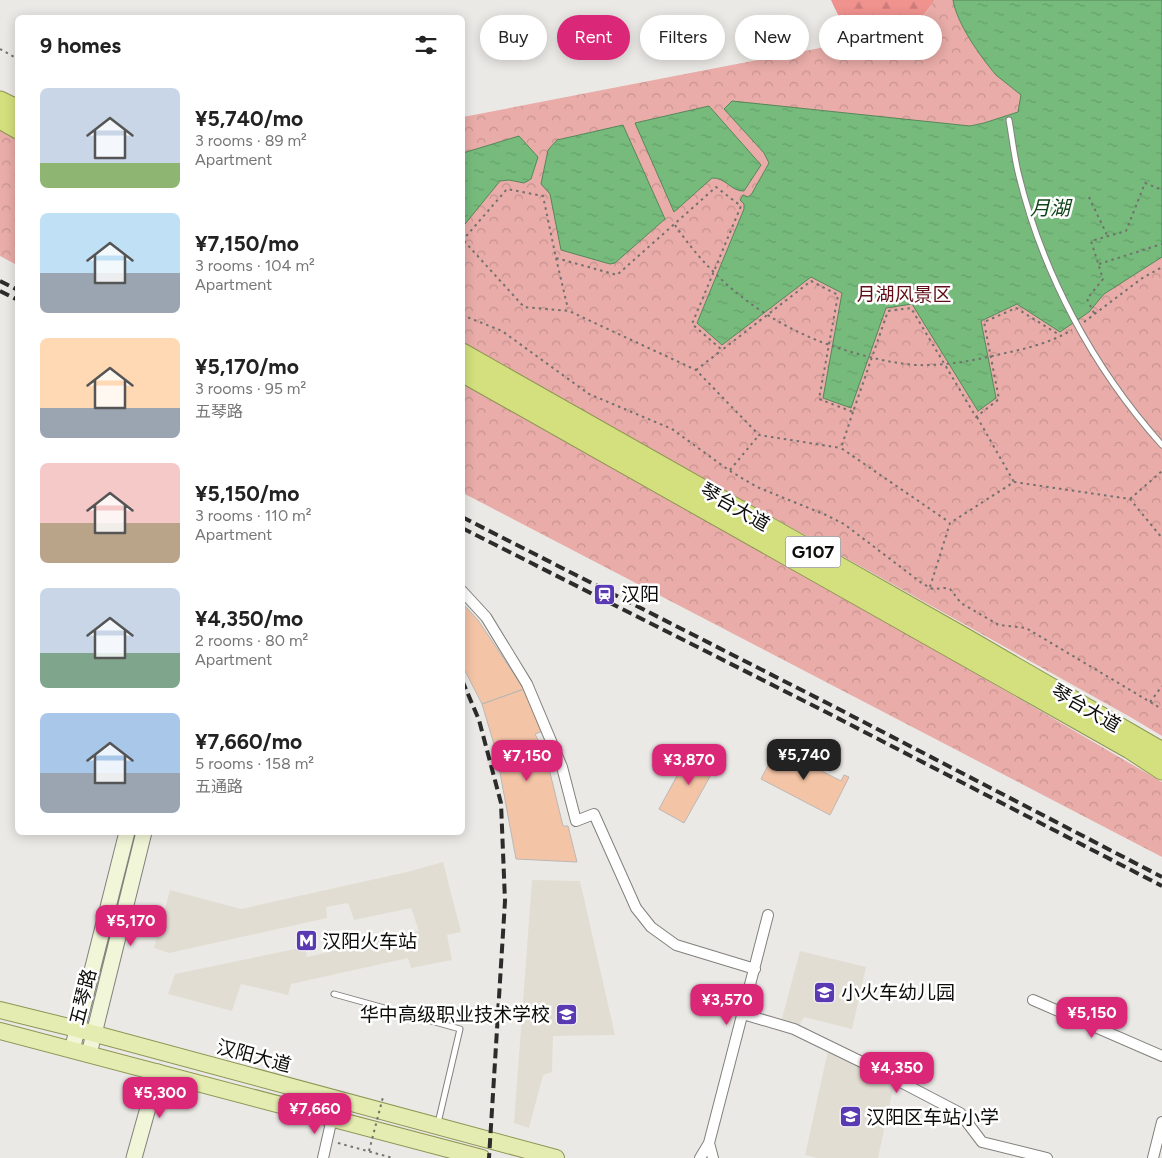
<!DOCTYPE html>
<html lang="en">
<head>
<meta charset="utf-8">
<style>
	:root { --surface:#fff; --page:#f2f2f2; --text:#222; --muted:#767676; --accent:#db2777 }
	body { margin:0; font-family:Figtree,"Noto Sans SC",sans-serif; background:var(--page); color:var(--text); height:100vh; display:flex; flex-direction:column; font-size:19px; white-space:nowrap }
	* { box-sizing:border-box; margin:0 }
	p { font-size:16px; color:var(--muted) }
	.icon { flex:none; width:28px; height:28px; fill:none; stroke:currentColor; stroke-width:2; stroke-linecap:round; stroke-linejoin:round }
	.map { position:relative; flex:1; overflow:hidden }
	.panel { position:absolute; left:15px; top:15px; width:450px; height:820px; display:flex; flex-direction:column; background:var(--surface); border-radius:8px; box-shadow:0 2px 12px #0003 }
	.panel>* { flex:none }
	.guide { position:absolute; left:480px; top:15px; width:475px; height:45px; display:flex; gap:10px }
	.price { position:absolute; translate:-50% -42px; padding:0 11px; border-radius:10px; background:var(--accent); color:#fff; font-size:16px; line-height:32px; filter:drop-shadow(0 1px 2px #0008) }
	.price::after { content:''; position:absolute; left:50%; top:30px; width:15px; height:11px; margin-left:-8px; background:inherit; clip-path:polygon(0 0,100% 0,50% 100%) }
	.price.current { background:#222; color:#fff }
	ul { padding:0; list-style:none }
	li { display:flex; align-items:center; gap:15px; height:125px; padding:0 25px }
	li span { display:grid; place-items:center; flex:none; width:140px; height:100px; border-radius:8px; color:#555 }
	li>.icon { margin-inline-start:auto }
	span .icon { width:60px; height:60px; fill:#fffc; stroke-width:1 }
	li b { font-size:21px }
	h2 { display:flex; justify-content:space-between; align-items:center; height:60px; padding:0 25px; font-size:21px }
	.chip { padding:0 18px; border-radius:22px; background:var(--surface); box-shadow:0 2px 12px #0003; font-size:18px; line-height:45px }
	.chip.current { background:var(--accent); color:#fff }
	.map>svg:first-child { display:block }
	.built { fill:#e2ddd2 }
	.forest { fill:url(#forest-firs) }
	.park { fill:url(#park-crowns) }
	.water { fill:url(#water-ripples); stroke:#56875a }
	.building { fill:#f4c4a6; stroke:#bcb7b5 }
	.lines { fill:none; stroke-linecap:round; stroke-linejoin:round }
	.lane-casing { stroke:#82807c; stroke-width:7 }
	.street-casing { stroke:#82807c; stroke-width:12 }
	.secondary-casing { stroke:#82807c; stroke-width:17 }
	.primary-casing { stroke:#8e9655; stroke-width:18 }
	.highway-casing { stroke:#8e9655; stroke-width:21 }
	.path { stroke:#72716e; stroke-width:2; stroke-dasharray:2.5 4; stroke-linecap:butt }
	.lane { stroke:#fff; stroke-width:5 }
	.street { stroke:#fff; stroke-width:10 }
	.secondary { stroke:#f2f6d8; stroke-width:15 }
	.primary { stroke:#e5ecb1; stroke-width:16 }
	.highway { stroke:#d3e07d; stroke-width:19 }
	.rail { stroke:#2c2c2a; stroke-width:4; stroke-dasharray:10 5; stroke-linecap:butt }
	.path-bridge { stroke:#72716e; stroke-width:2; stroke-dasharray:2.5 4; stroke-linecap:butt }
	.labels { text-anchor:middle; dominant-baseline:central; stroke-width:5; stroke-linejoin:round; paint-order:stroke }
	.shield { fill:#fff; stroke:#565654; stroke-width:1 }
	.shield-label { font-size:18px; font-weight:bold; fill:#0d0d0b }
	.park-label { font-size:19px; fill:#610d15; stroke:#fff }
	.street-label { font-size:19px; fill:#0d0d0b; stroke:#fff }
	.poi-label { font-size:19px; fill:#0d0d0b; stroke:#fff; text-anchor:start }
	.water-label { font-size:20px; font-style:italic; fill:#12441a; stroke:#fff }
</style>
</head>
<body>
<div class="map">
<svg width="1162" height="1158" viewBox="0 0 1162 1158">
	<defs>
		<pattern id="forest-firs" width="22" height="20" patternUnits="userSpaceOnUse" patternTransform="scale(1.25)"><rect width="22" height="20" fill="#f0928e"/><path d="M5 1l3.5 6h-7zM16 11l3.5 6h-7z" fill="#cd7d79"/></pattern>
		<pattern id="park-crowns" width="20" height="18" patternUnits="userSpaceOnUse" patternTransform="scale(1.25)"><rect width="20" height="18" fill="#e9aca8"/><path d="M2 6a3 3 0 1 1 6 0M12 15a3 3 0 1 1 6 0" fill="none" stroke="#c7938f"/></pattern>
		<pattern id="water-ripples" width="26" height="14" patternUnits="userSpaceOnUse" patternTransform="scale(1.25)"><rect width="26" height="14" fill="#76bb7c"/><path d="M2 4q2-2 4 0t4 0M15 11q2-2 4 0t4 0" fill="none" stroke="#65a06a"/></pattern>
	</defs>
	<rect width="100%" height="100%" fill="#ebe9e5"/>
	<path class="built" d="M 443,862 L 461,932 L 447,935 L 452,960 L 411,968 L 408,958 L 291,984 L 288,995 L 241,984 L 232,1011 L 168,994 L 175,974 L 305,947 L 307,957 L 419,931 L 411,908 L 354,920 L 348,903 L 326,907 L 327,918 L 169,953 L 154,948 L 170,890 L 241,909 L 407,872 Z
		M 532,880 L 580,881 L 615,1035 L 553,1036 L 552,1072 L 543,1075 L 529,1128 L 514,1123 Z
		M 800,951 L 866,967 L 852,1029 L 804,1017 L 799,1026 L 781,1022 Z
		M 829,1046 L 895,1079 L 878,1158 L 817,1158 L 805,1155 Z"/>
	<path class="forest" d="M 831,0 L 935,0 L 920,20 L 911,26 L 851,42 Z"/>
	<path class="park" d="M 935,0 L 1162,0 L 1162,736 L 1132,718 L 463,344 L 463,117 L 851,42 L 911,26 L 920,20 Z
		M 0,130 L 17,139 L 17,265 L 0,256 Z
		M 462,381 L 898,628 L 1162,782 L 1162,857 L 463,493 Z"/>
	<path class="water" d="M 953,0 L 1162,0 L 1162,257 L 1104,294 L 1089,312 L 1060,332 L 1017,304 L 981,321 L 996,398 L 978,411 L 912,304 L 886,308 L 851,408 L 823,398 L 842,293 L 811,277 L 722,345 L 697,323 L 744,209 L 744,204 L 740,200 L 743,195 L 747,197 L 751,195 L 769,163 L 764,153 L 724,109 L 732,101 L 970,126 L 984,123 L 1018,112 L 1021,95 C 1013,88 1004,82 996,75 C 980,56 957,24 953,0 Z
		M 709,106 L 761,165 L 744,191 C 732,192 725,177 712,178 L 674,212 L 635,123 Z
		M 623,125 L 665,219 L 615,263 L 610,264 L 561,250 L 550,194 L 541,184 L 548,150 L 557,140 Z
		M 519,136 L 538,157 L 531,179 L 524,183 L 509,180 L 500,181 L 465,224 L 463,223 L 463,153 Z"/>
	<path class="building" d="M 462,603 L 478,620 L 524,689 L 482,704 L 462,665 Z
		M 524,689 L 543,731 L 535,734 L 546,756 L 563,826 L 568,826 L 577,862 L 516,859 L 496,751 L 482,704 Z
		M 705,748 L 721,757 L 684,823 L 659,809 L 684,763 L 694,768 Z
		M 777,748 L 841,781 L 844,775 L 849,777 L 830,815 L 761,779 Z"/>
	<g class="lines">
		<defs>
			<path id="lane" d="M 1009,120 C 1012,137 1014,155 1018,172 C 1042,273 1093,368 1162,445
				M 334,994 L 460,1029 L 438,1123"/>
			<path id="street" d="M 462,591 L 486,617 L 527,684 L 562,767 L 576,821 L 594,814 L 636,908 L 651,927 L 676,945 L 755,969
				M 1033,1000 L 1162,1056
				M 743,1014 L 794,1029 L 872,1067 L 960,1113 L 982,1142 L 1047,1158
				M 709,1143 L 713,1158
				M 323,1158 L 332,1118
				M 700,1158 L 709,1143 L 768,915
				M 1153,1158 L 1162,1122"/>
			<path id="secondary" d="M 72,1050 L 127,832
				M 89,1054 L 144,832
				M 134,1158 L 158,1072"/>
			<path id="primary" d="M 0,1010 L 77,1029 L 556,1158
				M 0,1031 L 482,1158"/>
			<path id="highway" d="M 0,101 L 18,110
				M 0,119 L 18,129
				M 462,353 L 965,638 L 1162,752
				M 462,372 L 1130,749 L 1162,770"/>
		</defs>
		<use href="#lane" class="lane-casing"/>
		<use href="#street" class="street-casing"/>
		<use href="#secondary" class="secondary-casing"/>
		<use href="#primary" class="primary-casing"/>
		<use href="#highway" class="highway-casing"/>
		<path class="path" d="M 0,49 L 18,59
			M 1089,197 L 1107,235
			M 675,225 C 718,289 781,333 855,353 C 875,359 894,363 915,365 C 944,366 972,361 1001,354 C 1025,349 1050,343 1072,330
			M 462,241 L 507,189 L 543,196 L 556,258 L 617,275 L 716,187 L 741,206 L 692,324 L 722,350 L 811,281 L 838,295 L 819,399 L 853,412 L 888,311 L 911,308 L 976,417 L 999,399 L 984,322 L 1016,308 L 1061,336
			M 464,241 L 524,307 L 569,311 L 696,370 L 759,435 L 841,448
			M 556,258 L 568,309
			M 1099,264 L 1162,244
			M 1094,313 L 1087,299 L 1103,279 L 1091,241 L 1126,231 L 1145,183 L 1162,190
			M 462,315 L 502,331 L 589,394 L 672,429 L 730,471 L 757,487 L 826,515 L 844,524 L 923,584 L 933,589 L 944,588 L 950,589 L 961,603 L 999,625 L 1026,628 L 1162,709
			M 1084,322 L 1141,279 L 1162,267
			M 696,370 L 722,350
			M 853,412 L 841,448 L 949,522
			M 977,417 L 1014,482
			M 730,470 L 759,435
			M 1130,499 L 1162,471
			M 930,587 L 950,523 L 1014,482 L 1130,499 L 1162,538
			M 1150,702 L 1162,686
			M 338,1143 L 393,1158"/>
		<use href="#lane" class="lane"/>
		<use href="#street" class="street"/>
		<use href="#secondary" class="secondary"/>
		<use href="#primary" class="primary"/>
		<use href="#highway" class="highway"/>
		<path class="rail" d="M 0,281 L 18,290
			M 0,291 L 18,300
			M 462,517 L 829,704 L 1162,877
			M 462,528 L 822,710 L 1162,886
			M 462,680 L 479,720 L 501,803 L 505,901 L 489,1158"/>
		<path class="path-bridge" d="M 369,1151 L 383,1097"/>
	</g>
	<defs>
		<symbol id="station-square" viewBox="-11 -11 22 22"><rect x="-9" y="-9" width="18" height="18" rx="4" fill="#5a3ab3" stroke="#fff"/><path d="M-3-6H3Q5-6 5-4V2Q5 4 3 4L4.5 6H3L1.5 4h-3L-3 6H-4.5L-3 4Q-5 4-5 2V-4Q-5-6-3-6ZM-3.5-4v3h7v-3ZM-3.5 1v1.5H-2V1ZM2 1v1.5H3.5V1Z" fill="#fff"/></symbol>
		<symbol id="metro-square" viewBox="-11 -11 22 22"><rect x="-9" y="-9" width="18" height="18" rx="4" fill="#5a3ab3" stroke="#fff"/><path d="M-5.5 5V-5H-3L0 0L3-5H5.5V5H3V-.5L0 4L-3-.5V5Z" fill="#fff"/></symbol>
		<symbol id="school-square" viewBox="-11 -11 22 22"><rect x="-9" y="-9" width="18" height="18" rx="4" fill="#5a3ab3" stroke="#fff"/><path d="M0-5L7-2L0 1L-7-2ZM-4 1L0 2.5L4 1V4Q0 6-4 4Z" fill="#fff"/></symbol>
	</defs>
	<g fill-rule="evenodd">
		<use href="#station-square" x="592" y="582" width="25" height="25"/>
		<use href="#metro-square" x="294" y="928" width="25" height="25"/>
		<use href="#school-square" x="812" y="980" width="25" height="25"/>
		<use href="#school-square" x="554" y="1002" width="25" height="25"/>
		<use href="#school-square" x="838" y="1104" width="25" height="25"/>
	</g>
	<g class="labels">
		<rect class="shield" x="785.5" y="536.5" width="55" height="31" rx="4"/>
		<g class="shield-label">
			<text x="813" y="552">G107</text>
		</g>
		<g class="park-label">
			<text x="904" y="294">月湖风景区</text>
		</g>
		<g class="street-label">
			<text transform="translate(735 507) rotate(30)">琴台大道</text>
			<text transform="translate(1086 708) rotate(30)">琴台大道</text>
			<text transform="translate(83 997) rotate(-76)">五琴路</text>
			<text transform="translate(254 1056) rotate(15)">汉阳大道</text>
		</g>
		<g class="poi-label">
			<text x="621" y="594">汉阳</text>
			<text x="322" y="941">汉阳火车站</text>
			<text x="841" y="992">小火车幼儿园</text>
			<text x="550" y="1014" text-anchor="end">华中高级职业技术学校</text>
			<text x="866" y="1117">汉阳区车站小学</text>
		</g>
		<g class="water-label">
			<text x="1050" y="208">月湖</text>
		</g>
	</g>
</svg>
<b class="price current" style="left:804px;top:781px">¥5,740</b>
<b class="price" style="left:527px;top:782px">¥7,150</b>
<b class="price" style="left:689px;top:786px">¥3,870</b>
<b class="price" style="left:131px;top:947px">¥5,170</b>
<b class="price" style="left:727px;top:1026px">¥3,570</b>
<b class="price" style="left:1092px;top:1039px">¥5,150</b>
<b class="price" style="left:897px;top:1094px">¥4,350</b>
<b class="price" style="left:160px;top:1119px">¥5,300</b>
<b class="price" style="left:315px;top:1135px">¥7,660</b>
<div class="guide">
<a class="chip">Buy</a>
<a class="chip current">Rent</a>
<a class="chip">Filters</a>
<a class="chip">New</a>
<a class="chip">Apartment</a>
</div>
<section class="panel">
<h2>9 homes<svg class="icon" aria-label="filters" viewBox="0 0 24 24"><path d="M4 7h16M4 17h16"/><circle cx="9" cy="7" r="2"/><circle cx="15" cy="17" r="2"/></svg></h2>
<ul>
<li><span style="background:linear-gradient(#c9d6e8 75%,#8fb573 0)"><svg class="icon" aria-label="home" viewBox="0 0 24 24"><path d="M3 11l9-7 9 7M6 9v11h12V9"/></svg></span><div><b>¥5,740/mo</b><p>3 rooms · 89 m²</p><p>Apartment</p></div></li>
<li><span style="background:linear-gradient(#bfe0f5 60%,#9aa5b1 0)"><svg class="icon" aria-label="home" viewBox="0 0 24 24"><path d="M3 11l9-7 9 7M6 9v11h12V9"/></svg></span><div><b>¥7,150/mo</b><p>3 rooms · 104 m²</p><p>Apartment</p></div></li>
<li><span style="background:linear-gradient(#ffd9b3 70%,#9aa5b1 0)"><svg class="icon" aria-label="home" viewBox="0 0 24 24"><path d="M3 11l9-7 9 7M6 9v11h12V9"/></svg></span><div><b>¥5,170/mo</b><p>3 rooms · 95 m²</p><p>五琴路</p></div></li>
<li><span style="background:linear-gradient(#f6c9c9 60%,#b9a48a 0)"><svg class="icon" aria-label="home" viewBox="0 0 24 24"><path d="M3 11l9-7 9 7M6 9v11h12V9"/></svg></span><div><b>¥5,150/mo</b><p>3 rooms · 110 m²</p><p>Apartment</p></div></li>
<li><span style="background:linear-gradient(#c9d6e8 65%,#7fa58c 0)"><svg class="icon" aria-label="home" viewBox="0 0 24 24"><path d="M3 11l9-7 9 7M6 9v11h12V9"/></svg></span><div><b>¥4,350/mo</b><p>2 rooms · 80 m²</p><p>Apartment</p></div></li>
<li><span style="background:linear-gradient(#a9c7e8 60%,#9aa5b1 0)"><svg class="icon" aria-label="home" viewBox="0 0 24 24"><path d="M3 11l9-7 9 7M6 9v11h12V9"/></svg></span><div><b>¥7,660/mo</b><p>5 rooms · 158 m²</p><p>五通路</p></div></li>
</ul>
</section>
</div>
</body>
</html>
